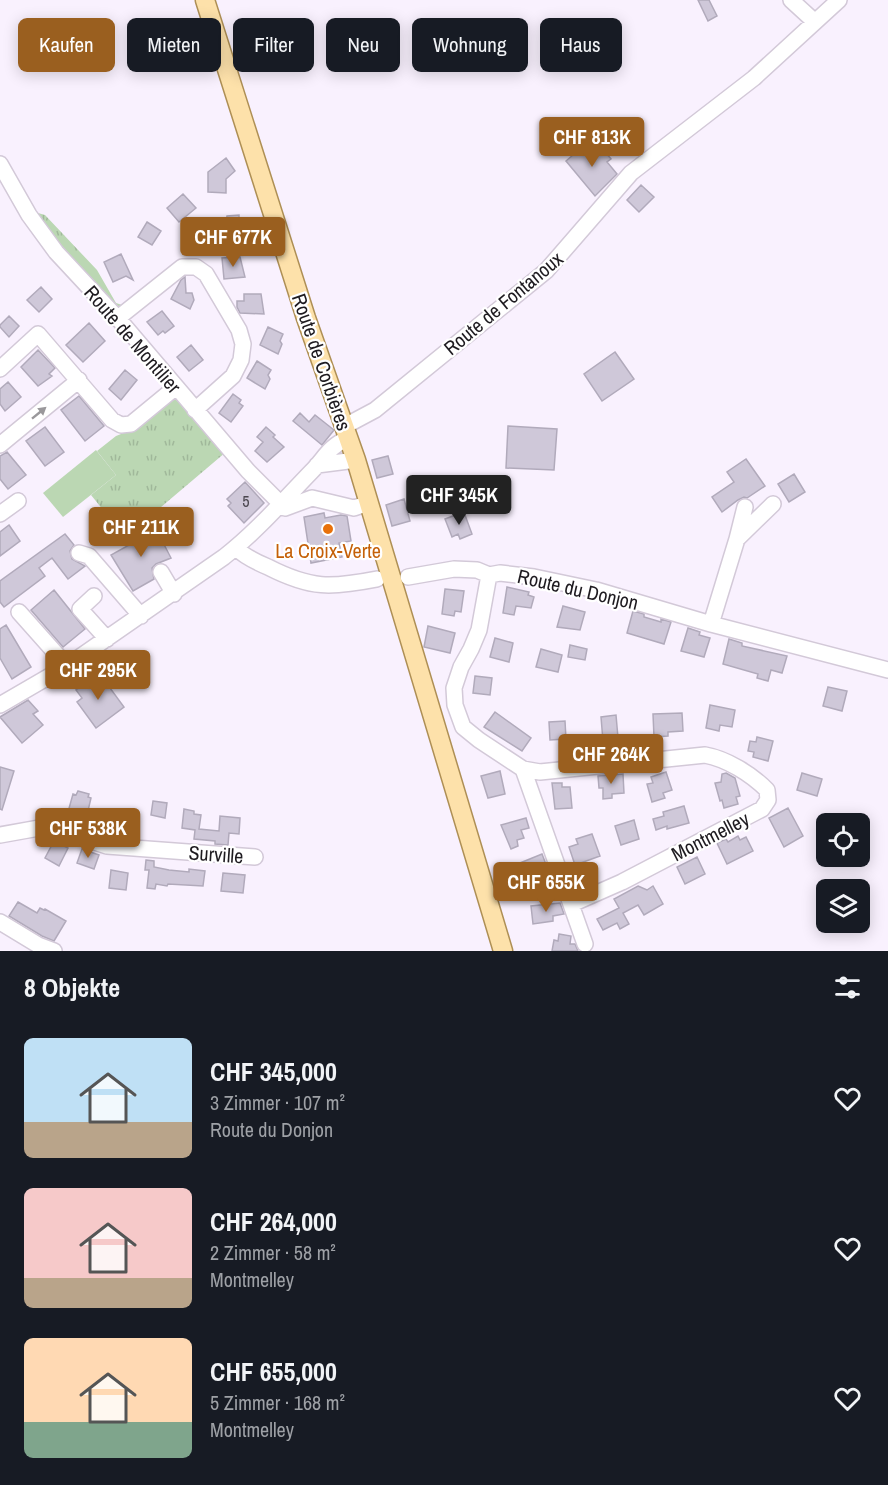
<!DOCTYPE html>
<html lang="de">
<head>
<meta charset="utf-8">
<style>
	:root { --surface:#171b24; --page:#242831; --text:#f1f3f6; --muted:#9ea1a6; --accent:#9a5f1f }
	body { margin:0; font-family:"Archivo Narrow",sans-serif; background:var(--page); color:var(--text); height:100vh; display:flex; flex-direction:column; font-size:22px; white-space:nowrap }
	* { box-sizing:border-box; margin:0 }
	p { font-size:20px; color:var(--muted) }
	.icon { flex:none; width:33px; height:33px; fill:none; stroke:currentColor; stroke-width:2; stroke-linecap:round; stroke-linejoin:round }
	.map { position:relative; height:951px; overflow:hidden }
	.drawer { display:flex; flex-direction:column; background:var(--surface); flex:1 }
	.drawer>* { flex:none }
	.banner { position:absolute; left:18px; top:18px; width:852px; height:54px; display:flex; gap:12px }
	.controls { position:absolute; left:816px; top:813px; display:grid; gap:12px }
	.controls a { display:grid; place-items:center; width:54px; height:54px; border-radius:9px; background:var(--surface); box-shadow:0 3px 15px #0003; font-size:30px }
	.price { position:absolute; translate:-50% -51px; padding:0 14px; border-radius:6px; background:var(--accent); color:#fff; font-size:20px; line-height:39px; filter:drop-shadow(0 2px 3px #0008) }
	.price::after { content:''; position:absolute; left:50%; top:36px; width:18px; height:14px; margin-left:-9px; background:inherit; clip-path:polygon(0 0,100% 0,50% 100%) }
	.price.current { background:#222; color:#fff }
	ul { padding:0; list-style:none }
	li { display:flex; align-items:center; gap:18px; height:150px; padding:0 24px }
	li span { display:grid; place-items:center; flex:none; width:168px; height:120px; border-radius:9px; color:#555 }
	li>.icon { margin-inline-start:auto }
	span .icon { width:72px; height:72px; fill:#fffc; stroke-width:1 }
	li b { font-size:26px }
	h2 { display:flex; justify-content:space-between; align-items:center; height:72px; padding:0 24px; font-size:26px }
	.pill { padding:0 21px; border-radius:9px; background:var(--surface); box-shadow:0 3px 15px #0003; font-size:21px; line-height:54px }
	.pill.current { background:var(--accent); color:#fff }
	.map>svg:first-child { display:block }
	.grass { fill:url(#grass-tufts) }
	.pitch { fill:#bbd7b3 }
	.building { fill:#cfc8d9; stroke:#b1aabb; stroke-width:1.5 }
	.lines { fill:none; stroke-linecap:round; stroke-linejoin:round }
	.minor-casing { stroke:#d3c9d8; stroke-width:18 }
	.major-casing { stroke:#ae8f55; stroke-width:21 }
	.minor { stroke:#fff; stroke-width:15 }
	.major { stroke:#fde1aa; stroke-width:18 }
	.oneway { fill:#9a989b }
	.food-dot { fill:#e8710a; stroke:#fff; stroke-width:2 }
	.labels { text-anchor:middle; dominant-baseline:central; stroke-width:4.5; stroke-linejoin:round; paint-order:stroke }
	.number-label { font-size:16px; fill:#4a464e }
	.street-label { font-size:20px; fill:#1e1b20; stroke:#fff }
	.food-label { font-size:20px; fill:#c56008; stroke:#fff }
</style>
</head>
<body>
<div class="map">
<svg width="888" height="951" viewBox="0 0 888 951">
	<defs>
		<pattern id="grass-tufts" width="24" height="20" patternUnits="userSpaceOnUse" patternTransform="scale(1.5)"><rect width="24" height="20" fill="#bbd7b3"/><path d="M3 7l-1-3M5 7V3M7 7l1-3M15 17l-1-3M17 17v-4M19 17l1-3" fill="none" stroke="#a0b89a"/></pattern>
	</defs>
	<rect width="100%" height="100%" fill="#f9f1fe"/>
	<path class="grass" d="M 38,213 L 45,215 L 97,270 L 116,303 L 122,305 L 132,302 L 127,308 L 115,309 L 36,220 Z
		M 176,399 L 185,403 L 226,452 L 128,535 L 120,531 L 91,495 L 116,475 L 97,451 L 116,436 L 126,432 L 165,401 Z"/>
	<path class="pitch" d="M 96,450 L 116,475 L 63,517 L 43,493 Z"/>
	<path class="building" d="M 698,0 L 709,0 L 717,16 L 708,21 Z
		M 588,142 L 595,150 L 600,146 L 611,159 L 607,162 L 617,174 L 595,196 L 566,161 Z
		M 226,158 L 235,171 L 226,179 L 226,193 L 208,192 L 208,172 Z
		M 641,185 L 654,197 L 639,212 L 627,200 Z
		M 183,194 L 196,208 L 179,222 L 167,208 Z
		M 239,215 L 239,223 L 243,224 L 239,242 L 223,238 L 227,216 Z
		M 147,222 L 161,231 L 152,245 L 138,237 Z
		M 121,254 L 133,280 L 126,276 L 113,282 L 104,262 Z
		M 237,257 L 240,257 L 245,277 L 224,279 L 222,258 Z
		M 185,277 L 186,293 L 192,293 L 194,300 L 190,309 L 171,299 L 181,280 Z
		M 41,287 L 52,299 L 39,312 L 27,300 Z
		M 244,294 L 261,294 L 264,314 L 240,313 L 237,307 L 237,301 L 244,301 Z
		M 162,311 L 174,326 L 165,333 L 163,331 L 158,335 L 147,322 Z
		M 9,316 L 19,326 L 9,337 L 0,327 L 0,325 Z
		M 89,323 L 105,341 L 83,362 L 66,345 Z
		M 268,327 L 283,334 L 280,341 L 282,344 L 278,354 L 260,345 Z
		M 191,345 L 203,360 L 189,371 L 177,357 Z
		M 38,350 L 55,368 L 49,374 L 52,376 L 38,386 L 21,367 Z
		M 615,352 L 634,379 L 602,401 L 584,374 Z
		M 257,361 L 271,370 L 268,375 L 270,379 L 265,389 L 247,378 Z
		M 125,370 L 137,380 L 121,400 L 109,389 Z
		M 8,382 L 21,397 L 5,411 L 0,404 L 0,389 Z
		M 233,394 L 241,400 L 239,403 L 243,406 L 231,422 L 219,413 Z
		M 79,396 L 104,426 L 85,441 L 61,410 Z
		M 300,413 L 309,422 L 315,415 L 334,430 L 322,445 L 293,421 Z
		M 508,426 L 557,429 L 554,470 L 506,468 Z
		M 45,427 L 64,452 L 45,466 L 26,441 Z
		M 266,427 L 275,435 L 273,437 L 284,447 L 267,462 L 255,451 L 263,442 L 257,437 Z
		M 7,452 L 26,475 L 8,489 L 0,479 L 0,456 Z
		M 388,456 L 393,474 L 377,478 L 372,460 Z
		M 746,459 L 765,486 L 747,498 L 744,497 L 738,500 L 722,512 L 712,497 L 734,482 L 727,472 Z
		M 794,474 L 805,492 L 789,502 L 778,484 Z
		M 245,482 L 264,503 L 244,523 L 228,506 L 231,503 L 227,499 Z
		M 404,499 L 410,521 L 392,526 L 386,505 Z
		M 324,513 L 325,518 L 341,515 L 347,516 L 351,541 L 339,543 L 342,557 L 311,563 L 304,517 Z
		M 461,513 L 463,516 L 465,515 L 472,534 L 460,539 L 458,534 L 452,537 L 445,519 Z
		M 9,525 L 20,541 L 0,556 L 0,532 Z
		M 155,527 L 171,558 L 156,564 L 152,568 L 154,579 L 133,591 L 111,555 L 131,544 L 130,541 Z
		M 65,534 L 74,545 L 70,551 L 72,559 L 85,566 L 68,579 L 52,558 L 39,568 L 45,576 L 4,607 L 0,602 L 0,581 Z
		M 507,587 L 529,592 L 528,595 L 534,597 L 531,608 L 516,606 L 514,615 L 503,613 Z
		M 445,589 L 464,591 L 461,612 L 455,611 L 454,616 L 442,614 Z
		M 54,590 L 85,629 L 63,647 L 31,610 Z
		M 563,606 L 585,612 L 580,630 L 557,627 Z
		M 633,611 L 644,614 L 644,617 L 661,622 L 661,619 L 671,622 L 664,644 L 627,633 Z
		M 6,625 L 31,667 L 12,679 L 0,658 L 0,629 Z
		M 428,626 L 455,633 L 450,653 L 424,647 Z
		M 688,628 L 700,632 L 699,635 L 710,638 L 704,657 L 681,651 Z
		M 495,638 L 513,643 L 509,662 L 490,657 Z
		M 729,639 L 742,643 L 742,646 L 787,656 L 782,673 L 771,670 L 768,681 L 757,678 L 758,674 L 723,664 Z
		M 570,645 L 587,649 L 585,660 L 568,657 Z
		M 541,649 L 562,655 L 558,672 L 536,667 Z
		M 99,673 L 124,707 L 96,728 L 77,702 L 82,698 L 76,690 Z
		M 475,676 L 492,678 L 490,695 L 473,693 Z
		M 828,687 L 847,691 L 842,711 L 823,706 Z
		M 28,700 L 38,711 L 33,714 L 43,725 L 22,743 L 0,717 Z
		M 710,705 L 735,710 L 732,727 L 720,725 L 719,731 L 706,728 Z
		M 495,712 L 531,738 L 522,751 L 484,727 Z
		M 682,713 L 683,731 L 668,732 L 668,736 L 654,737 L 653,714 Z
		M 616,715 L 619,749 L 600,751 L 599,741 L 603,741 L 601,717 Z
		M 565,721 L 566,739 L 550,740 L 549,722 Z
		M 757,737 L 773,741 L 768,761 L 753,757 L 754,752 L 748,751 L 750,741 L 756,742 Z
		M 0,767 L 14,771 L 2,810 L 0,809 Z
		M 500,771 L 505,794 L 488,798 L 481,776 Z
		M 666,772 L 672,790 L 663,793 L 665,798 L 652,802 L 647,784 L 653,783 L 651,777 Z
		M 726,773 L 735,778 L 740,796 L 736,797 L 738,804 L 724,808 L 722,800 L 720,801 L 715,783 L 721,782 L 722,774 Z
		M 802,773 L 822,779 L 817,796 L 797,790 Z
		M 623,774 L 624,793 L 612,794 L 612,798 L 603,799 L 603,788 L 599,788 L 598,776 Z
		M 552,783 L 562,783 L 562,787 L 570,787 L 572,808 L 555,809 Z
		M 78,791 L 89,794 L 88,797 L 91,798 L 87,815 L 85,814 L 81,822 L 70,819 L 72,813 L 68,812 L 73,794 L 76,795 Z
		M 153,801 L 167,803 L 165,818 L 151,815 Z
		M 684,806 L 689,823 L 667,829 L 667,826 L 656,830 L 653,819 L 664,816 L 663,812 Z
		M 788,808 L 803,836 L 784,847 L 769,818 Z
		M 184,809 L 194,811 L 194,814 L 201,815 L 199,829 L 219,831 L 220,816 L 240,818 L 239,834 L 229,833 L 228,845 L 215,844 L 215,841 L 194,839 L 195,830 L 182,828 Z
		M 118,815 L 132,817 L 129,834 L 116,832 Z
		M 526,818 L 529,828 L 521,830 L 524,838 L 517,840 L 518,846 L 511,849 L 501,825 Z
		M 634,820 L 639,839 L 621,845 L 615,826 Z
		M 592,834 L 600,856 L 575,865 L 569,847 L 578,844 L 576,839 Z
		M 738,836 L 740,840 L 746,837 L 753,851 L 727,864 L 717,843 L 726,839 L 728,842 Z
		M 54,841 L 68,848 L 59,866 L 45,858 Z
		M 82,849 L 99,855 L 94,869 L 77,863 Z
		M 542,854 L 547,867 L 535,872 L 540,884 L 523,890 L 515,865 Z
		M 697,857 L 705,874 L 685,884 L 677,867 Z
		M 146,860 L 154,861 L 154,867 L 169,870 L 189,872 L 189,869 L 205,871 L 203,886 L 168,884 L 167,886 L 156,884 L 155,889 L 147,888 L 149,870 L 145,870 Z
		M 111,870 L 128,873 L 126,890 L 109,888 Z
		M 223,873 L 245,875 L 243,893 L 221,891 Z
		M 638,886 L 647,890 L 653,886 L 663,904 L 644,915 L 638,905 L 623,913 L 629,924 L 620,929 L 617,923 L 603,930 L 597,919 L 619,908 L 614,899 Z
		M 18,902 L 37,913 L 40,908 L 44,910 L 45,909 L 66,921 L 54,941 L 42,936 L 9,916 Z
		M 560,903 L 564,914 L 553,916 L 553,921 L 533,924 L 531,906 Z
		M 559,934 L 571,936 L 570,944 L 575,944 L 578,951 L 552,951 L 554,940 L 558,941 Z"/>
	<g class="lines">
		<defs>
			<path id="minor" d="M 791,0 L 815,22
				M 0,164 L 29,215 L 56,252 L 122,323 L 248,471 L 285,508 L 312,498 L 354,508 L 369,503
				M 118,318 L 182,267 L 196,267 L 206,274 L 239,330 L 243,344 L 241,360 L 233,376 L 195,410
				M 0,369 L 38,334 L 112,420 L 121,425 L 131,424 L 176,387
				M 345,426 L 375,410 L 546,271 L 631,173 L 754,78 L 839,0
				M 0,445 L 79,380
				M 317,465 L 356,460
				M 0,514 L 18,501
				M 737,539 L 745,507
				M 236,548 C 245,557 256,562 268,567 C 311,589 331,588 377,579
				M 79,553 L 89,556 L 141,616
				M 161,572 L 174,594
				M 489,575 L 479,630 L 471,649 L 461,667 L 454,688 L 455,705 L 463,727 L 479,740 L 523,769 L 540,772 L 705,755 C 727,759 751,774 767,790 L 768,800 L 762,809 L 622,882 L 572,904
				M 408,577 L 454,569 L 477,570 L 489,575 L 500,573 L 534,577 L 596,590 L 711,624 L 888,670
				M 94,596 L 80,609 L 107,639
				M 19,612 L 67,666
				M 711,624 L 737,539 L 773,504
				M 0,705 L 67,666 L 224,557 C 256,532 283,501 311,472 C 326,457 327,448 348,438
				M 523,769 L 585,944
				M 0,835 L 39,828 L 52,828 L 107,846 L 255,857
				M 0,922 L 38,945 L 54,951"/>
			<path id="major" d="M 205,0 L 306,318 L 356,460 L 503,951"/>
		</defs>
		<use href="#minor" class="minor-casing"/>
		<use href="#major" class="major-casing"/>
		<use href="#minor" class="minor"/>
		<use href="#major" class="major"/>
	</g>
	<defs><path id="oneway-solid" d="M-6-.8H1V-3.2L6.5 0L1 3.2V.8H-6Z" transform="scale(1.5)"/></defs>
	<use class="oneway" href="#oneway-solid" transform="translate(39 413) rotate(-39)"/>
	<circle class="food-dot" cx="328" cy="529" r="6"/>
	<g class="labels">
		<g class="number-label">
			<text x="246" y="501">5</text>
		</g>
		<g class="street-label">
			<text transform="translate(503 303) rotate(-40)">Route de Fontanoux</text>
			<text transform="translate(133 339) rotate(49)">Route de Montilier</text>
			<text transform="translate(322 362) rotate(71)">Route de Corbières</text>
			<text transform="translate(578 589) rotate(13)">Route du Donjon</text>
			<text transform="translate(710 836) rotate(-27)">Montmelley</text>
			<text transform="translate(216 854) rotate(4)">Surville</text>
		</g>
		<g class="food-label">
			<text x="328" y="550">La Croix-Verte</text>
		</g>
	</g>
</svg>
<div class="controls">
<a><svg class="icon" aria-label="locate" viewBox="0 0 24 24"><circle cx="12" cy="12" r="6"/><path d="M12 2v4M12 18v4M2 12h4M18 12h4"/></svg></a>
<a><svg class="icon" aria-label="layers" viewBox="0 0 24 24"><path d="M12 4l9 5-9 5-9-5zM3 14l9 5 9-5"/></svg></a>
</div>
<b class="price" style="left:592px;top:168px">CHF 813K</b>
<b class="price" style="left:233px;top:268px">CHF 677K</b>
<b class="price current" style="left:459px;top:526px">CHF 345K</b>
<b class="price" style="left:141px;top:558px">CHF 211K</b>
<b class="price" style="left:98px;top:701px">CHF 295K</b>
<b class="price" style="left:611px;top:785px">CHF 264K</b>
<b class="price" style="left:88px;top:859px">CHF 538K</b>
<b class="price" style="left:546px;top:913px">CHF 655K</b>
<div class="banner">
<a class="pill current">Kaufen</a>
<a class="pill">Mieten</a>
<a class="pill">Filter</a>
<a class="pill">Neu</a>
<a class="pill">Wohnung</a>
<a class="pill">Haus</a>
</div>
</div>
<section class="drawer">
<h2>8 Objekte<svg class="icon" aria-label="filters" viewBox="0 0 24 24"><path d="M4 7h16M4 17h16"/><circle cx="9" cy="7" r="2"/><circle cx="15" cy="17" r="2"/></svg></h2>
<ul>
<li><span style="background:linear-gradient(#bfe0f5 70%,#b9a48a 0)"><svg class="icon" aria-label="home" viewBox="0 0 24 24"><path d="M3 11l9-7 9 7M6 9v11h12V9"/></svg></span><div><b>CHF 345,000</b><p>3 Zimmer · 107 m²</p><p>Route du Donjon</p></div><svg class="icon" aria-label="heart" viewBox="0 0 24 24"><path d="M12 20l-8-8c-3-5 5-10 8-4 3-6 11-1 8 4z"/></svg></li>
<li><span style="background:linear-gradient(#f6c9c9 75%,#b9a48a 0)"><svg class="icon" aria-label="home" viewBox="0 0 24 24"><path d="M3 11l9-7 9 7M6 9v11h12V9"/></svg></span><div><b>CHF 264,000</b><p>2 Zimmer · 58 m²</p><p>Montmelley</p></div><svg class="icon" aria-label="heart" viewBox="0 0 24 24"><path d="M12 20l-8-8c-3-5 5-10 8-4 3-6 11-1 8 4z"/></svg></li>
<li><span style="background:linear-gradient(#ffd9b3 70%,#7fa58c 0)"><svg class="icon" aria-label="home" viewBox="0 0 24 24"><path d="M3 11l9-7 9 7M6 9v11h12V9"/></svg></span><div><b>CHF 655,000</b><p>5 Zimmer · 168 m²</p><p>Montmelley</p></div><svg class="icon" aria-label="heart" viewBox="0 0 24 24"><path d="M12 20l-8-8c-3-5 5-10 8-4 3-6 11-1 8 4z"/></svg></li>
</ul>
</section>
</body>
</html>
